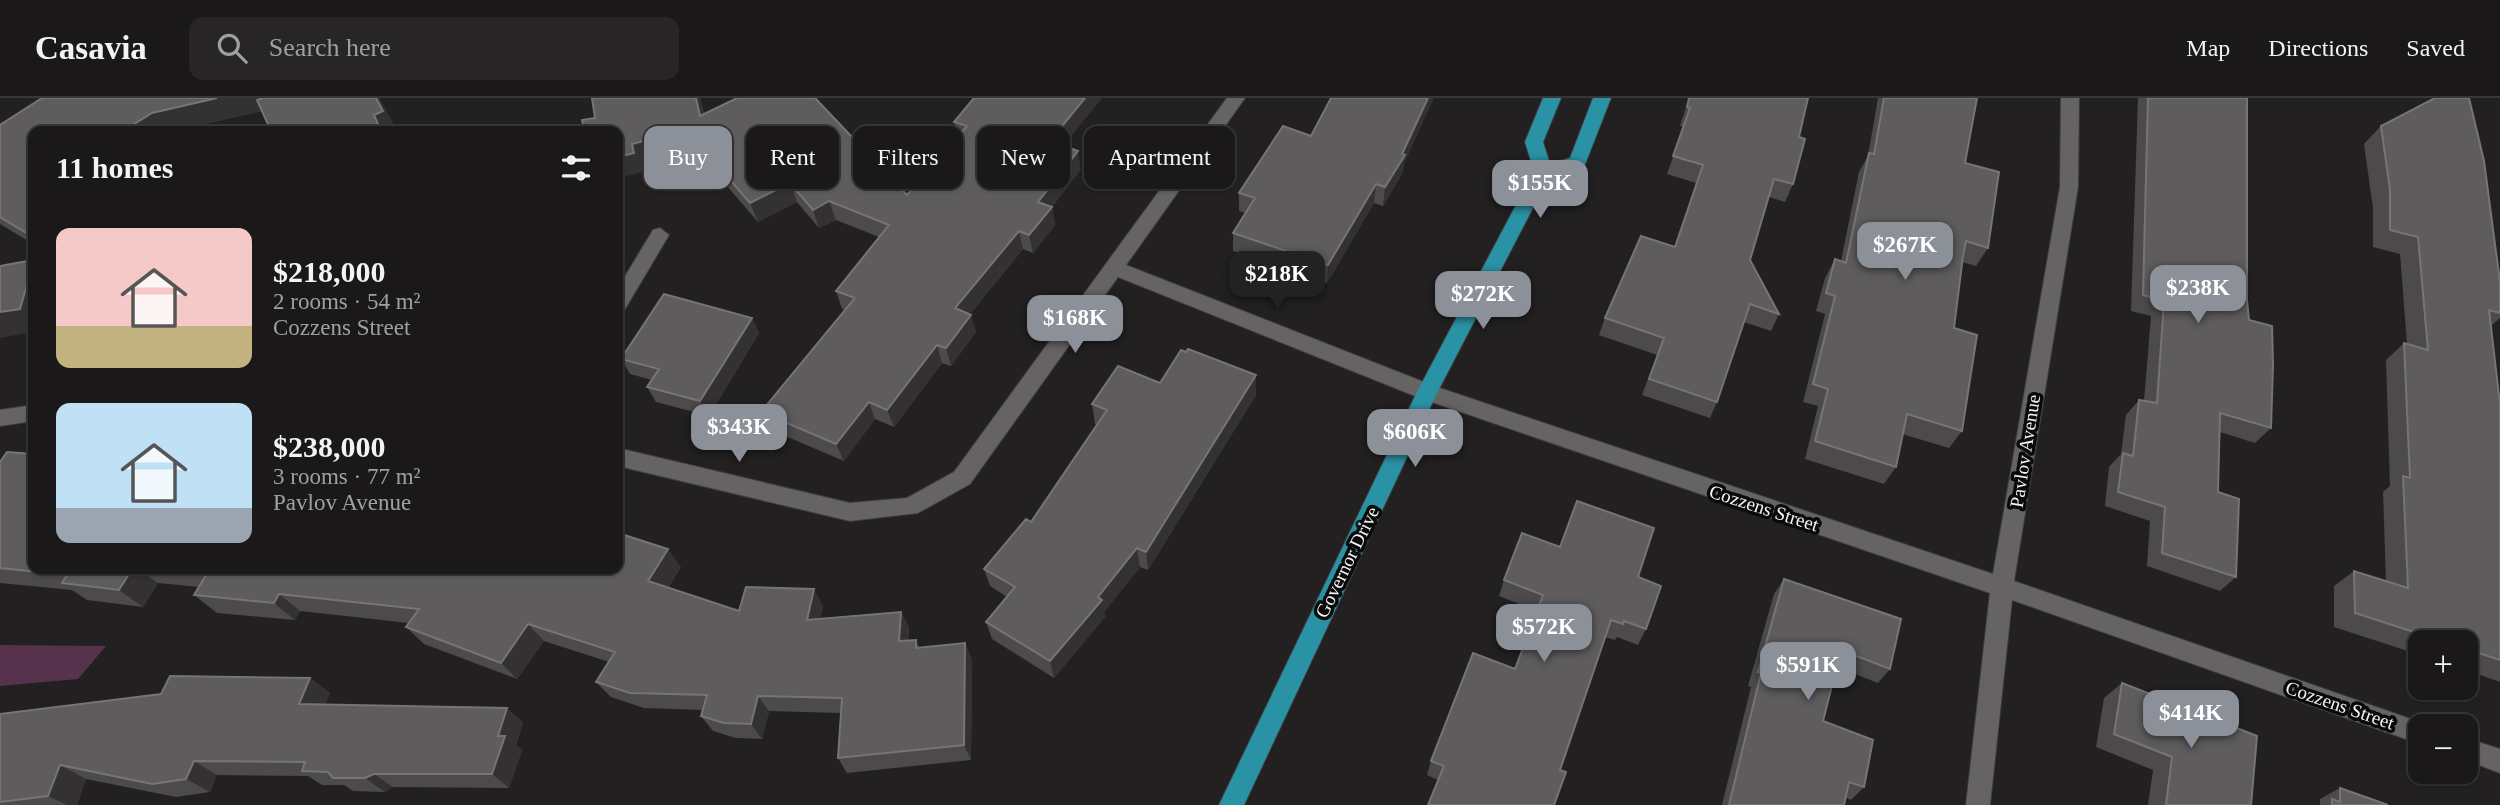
<!DOCTYPE html>
<html lang="en">
<head>
<meta charset="utf-8">
<style>
	:root { --surface:#1a1819; --page:#272526; --text:#f1f3f6; --muted:#9fa0a2; --line:#383738; --accent:#8c9099 }
	body { margin:0; font-family:"Times New Roman",serif; background:var(--page); color:var(--text); height:100vh; display:flex; flex-direction:column; font-size:26px; white-space:nowrap }
	* { box-sizing:border-box; margin:0 }
	p { font-size:23px; color:var(--muted) }
	.icon { flex:none; width:38px; height:38px; fill:none; stroke:currentColor; stroke-width:2; stroke-linecap:round; stroke-linejoin:round }
	.map { position:relative; flex:1; overflow:hidden }
	.drawer { position:absolute; left:28px; top:28px; width:595px; height:448px; display:flex; flex-direction:column; background:var(--surface); border-radius:14px; box-shadow:0 2px 5px #0004,0 0 0 2px var(--line) }
	.drawer>* { flex:none }
	.guide { position:absolute; left:644px; top:28px; width:665px; height:63px; display:flex; gap:14px }
	.fabs { position:absolute; left:2408px; top:532px; display:grid; gap:14px }
	.fabs a { display:grid; place-items:center; width:70px; height:70px; border-radius:14px; background:var(--surface); box-shadow:0 2px 5px #0004,0 0 0 2px var(--line); font-size:35px }
	.price { position:absolute; translate:-50% -60px; padding:0 16px; border-radius:14px; background:var(--accent); color:#fff; font-size:23px; line-height:46px; filter:drop-shadow(0 2px 4px #0008) }
	.price::after { content:''; position:absolute; left:50%; top:42px; width:21px; height:16px; margin-left:-10px; background:inherit; clip-path:polygon(0 0,100% 0,50% 100%) }
	.price.on { background:#222; color:#fff }
	ul { padding:0; list-style:none }
	li { display:flex; align-items:center; gap:21px; height:175px; padding:0 28px }
	li span { display:grid; place-items:center; flex:none; width:196px; height:140px; border-radius:14px; color:#555 }
	li>.icon { margin-inline-start:auto }
	span .icon { width:84px; height:84px; fill:#fffc; stroke-width:1 }
	li b { font-size:30px }
	h2 { display:flex; justify-content:space-between; align-items:center; height:84px; padding:0 28px; font-size:30px }
	.tag { padding:0 24px; border-radius:14px; background:var(--surface); box-shadow:0 2px 5px #0004,0 0 0 2px var(--line); font-size:24px; line-height:63px }
	.tag.on { background:var(--accent); color:#fff }
	header { display:flex; align-items:center; gap:42px; box-sizing:border-box; height:98px; padding:0 35px; background:var(--surface); border-bottom:2px solid var(--line) }
	header strong { font-size:33px }
	nav { display:flex; gap:38px; margin-inline-start:auto; font-size:24px }
	.search { width:490px; height:63px; background:var(--page); display:flex; align-items:center; gap:18px; box-sizing:border-box; padding:0 24px; border-radius:14px; color:var(--muted); font-size:26px }
	.map>svg:first-child { display:block }
	.green { fill:#57324c }
	.lines { fill:none; stroke-linecap:round; stroke-linejoin:round }
	.minor-casing { stroke:#3f3d3e; stroke-width:2 }
	.major-casing { stroke:#3f3d3e; stroke-width:2 }
	.minor { fill:#656364; fill-rule:evenodd }
	.major { fill:#2a92a5; fill-rule:evenodd }
	.wall { fill:#4c4a4b }
	.shaded-wall { fill:#333132 }
	.building { fill:#5e5c5d; stroke:#767475; stroke-width:2 }
	.labels { text-anchor:middle; dominant-baseline:central; stroke-width:7; stroke-linejoin:round; paint-order:stroke }
	.street-label { font-size:19px; fill:#f5f4f5; stroke:#0b0a0b }
</style>
</head>
<body>
<header>
<strong>Casavia</strong>
<div class="search"><svg class="icon" aria-label="search" viewBox="0 0 24 24"><circle cx="10" cy="10" r="6"/><path d="M15 15l6 6"/></svg>Search here</div>
<nav><a>Map</a><a>Directions</a><a>Saved</a></nav>
</header>
<div class="map">
<svg width="2500" height="707" viewBox="0 0 2500 707">
	<rect width="100%" height="100%" fill="#222021"/>
	<path class="green" d="M 0,547 L 106,548 L 78,581 L 0,588 Z"/>
	<g class="lines">
		<defs>
			<path id="minor" d="M 1227,0 L 1245,0 L 1126,167 L 1434,288 L 1993,476 L 2060,89 L 2061,0 L 2079,0 L 2078,89 L 2014,483 L 2428,627 L 2420,628 L 2420,646 L 2012,502 L 1990,707 L 1966,707 L 1990,495 L 1420,300 L 1118,179 L 970,386 L 918,415 L 850,423 L 618,368 L 618,350 L 850,405 L 907,400 L 954,374 Z
				M 660,130 L 669,137 L 625,211 L 618,213 L 618,190 L 653,132 Z
				M 33,307 L 33,323 L 0,328 L 0,312 Z
				M 2466,640 L 2500,651 L 2500,675 L 2466,662 Z"/>
			<path id="major" d="M 1543,0 L 1561,0 L 1543,44 L 1550,66 L 1570,60 L 1593,0 L 1611,0 L 1584,69 L 1568,77 L 1549,79 L 1437,295 L 1244,707 L 1219,707 L 1417,294 L 1534,73 L 1525,44 Z"/>
		</defs>
		<use href="#minor" class="minor-casing"/>
		<use href="#major" class="major-casing"/>
		<use href="#minor" class="minor"/>
		<use href="#major" class="major"/>
	</g>
	<path class="wall" d="M 42,0 L 379,0 L 397,33 L 262,13 L 174,33 L 33,33 L 33,146 L 0,126 L 0,27 Z
		M 592,0 L 700,0 L 704,16 L 907,97 L 957,40 L 954,24 L 1064,48 L 1081,71 L 1052,109 L 1055,127 L 1033,155 L 1023,151 L 970,216 L 976,234 L 951,268 L 942,265 L 894,329 L 875,321 L 844,363 L 769,331 L 761,314 L 845,212 L 842,211 L 836,193 L 879,139 L 836,122 L 819,130 L 797,104 L 758,124 L 695,51 L 642,64 L 643,74 L 595,20 Z
		M 1689,0 L 1799,39 L 1793,86 L 1785,104 L 1769,99 L 1750,162 L 1779,216 L 1771,233 L 1744,224 L 1717,304 L 1710,320 L 1642,297 L 1657,257 L 1599,237 L 1605,220 L 1675,149 L 1696,85 L 1667,76 L 1684,28 L 1680,28 Z
		M 1878,0 L 1977,0 L 1965,65 L 1988,150 L 1976,168 L 1962,164 L 1954,230 L 1962,333 L 1949,350 L 1902,336 L 1896,369 L 1884,386 L 1805,361 L 1818,308 L 1803,304 L 1825,216 L 1816,213 L 1825,180 L 1835,161 L 1841,163 L 1859,74 L 1868,58 Z
		M 2138,0 L 2247,0 L 2247,202 L 2249,222 L 2271,330 L 2255,345 L 2220,334 L 2218,394 L 2236,479 L 2220,493 L 2147,468 L 2150,423 L 2105,408 L 2109,369 L 2121,356 L 2126,317 L 2139,302 L 2144,303 L 2151,218 L 2131,213 Z
		M 2381,28 L 2500,184 L 2500,220 L 2491,228 L 2500,306 L 2500,584 L 2466,572 L 2466,544 L 2420,544 L 2420,557 L 2334,529 L 2334,488 L 2354,473 L 2386,483 L 2383,394 L 2390,388 L 2386,262 L 2404,245 L 2407,246 L 2400,156 L 2373,149 L 2373,110 L 2364,46 Z
		M 1311,38 L 1404,66 L 1402,76 L 1383,108 L 1374,105 L 1327,185 L 1233,153 L 1233,135 L 1245,115 L 1239,113 L 1239,95 Z
		M 752,220 L 759,235 L 709,318 L 656,304 L 647,289 L 652,282 L 630,276 L 621,261 Z
		M 1160,285 L 1256,297 L 1148,472 L 1140,469 L 1104,514 L 1105,519 L 1054,580 L 992,541 L 986,524 L 1007,499 L 990,488 L 984,471 L 1031,424 L 1097,327 L 1095,326 L 1092,306 Z
		M 0,364 L 33,471 L 618,471 L 681,469 L 668,490 L 739,513 L 823,508 L 820,521 L 901,514 L 909,530 L 908,542 L 916,542 L 919,549 L 972,561 L 971,662 L 847,675 L 838,660 L 841,615 L 769,613 L 762,641 L 736,640 L 713,633 L 701,618 L 703,612 L 644,610 L 611,599 L 596,584 L 609,564 L 544,543 L 517,581 L 424,546 L 406,529 L 409,525 L 300,513 L 295,522 L 217,515 L 194,497 L 199,489 L 158,485 L 143,509 L 87,502 L 72,492 L 0,485 Z
		M 1638,479 L 1646,531 L 1638,547 L 1617,539 L 1615,542 L 1605,539 L 1438,682 L 1427,677 L 1431,663 L 1515,571 L 1537,513 L 1499,498 L 1504,482 Z
		M 1784,481 L 1890,571 L 1878,585 L 1837,569 L 1823,623 L 1864,689 L 1851,702 L 1846,700 L 1844,707 L 1722,707 L 1751,589 L 1748,588 L 1774,496 Z
		M 310,580 L 330,595 L 325,607 L 507,610 L 523,625 L 516,647 L 522,652 L 509,690 L 393,689 L 385,694 L 353,693 L 344,687 L 322,687 L 308,678 L 217,677 L 210,694 L 176,699 L 86,681 L 77,707 L 0,707 L 0,616 Z
		M 2122,585 L 2251,707 L 2148,707 L 2153,672 L 2096,649 L 2104,600 Z
		M 2340,690 L 2388,707 L 2320,707 L 2320,701 Z"/>
	<path class="shaded-wall" d="M 217,0 L 321,0 L 174,33 L 123,33 L 152,15 Z
		M 376,0 L 379,0 L 397,33 L 381,33 L 374,17 Z
		M 696,0 L 700,0 L 708,37 L 700,18 Z
		M 1085,0 L 1102,0 L 1053,61 L 1050,43 Z
		M 1428,0 L 1434,0 L 1404,66 L 1402,76 L 1383,108 L 1385,89 Z
		M 687,32 L 695,51 L 642,64 L 643,74 L 618,80 L 618,59 L 632,46 Z
		M 1078,53 L 1081,71 L 1052,109 L 1055,127 L 1033,155 L 1029,137 L 1038,104 Z
		M 790,85 L 797,104 L 758,124 L 750,105 Z
		M 1376,86 L 1374,105 L 1327,185 L 1328,167 Z
		M 829,103 L 836,122 L 819,130 L 813,112 Z
		M 1019,133 L 1023,151 L 960,228 L 955,210 Z
		M 33,166 L 33,234 L 0,240 L 0,214 Z
		M 971,217 L 976,234 L 951,268 L 946,250 Z
		M 752,220 L 759,235 L 709,318 L 700,303 Z
		M 937,247 L 942,265 L 894,329 L 887,312 Z
		M 1256,277 L 1256,297 L 1148,472 L 1146,454 Z
		M 869,304 L 875,321 L 844,363 L 836,346 Z
		M 1137,450 L 1140,469 L 1104,514 L 1105,519 L 1054,580 L 1050,563 L 1098,499 Z
		M 668,451 L 681,469 L 661,501 L 648,483 Z
		M 132,471 L 138,471 L 158,485 L 143,509 L 119,492 Z
		M 814,491 L 823,508 L 816,539 L 807,522 Z
		M 279,496 L 300,513 L 295,522 L 274,505 Z
		M 901,514 L 909,530 L 907,560 L 899,543 Z
		M 528,526 L 544,543 L 517,581 L 501,565 Z
		M 965,545 L 972,561 L 971,662 L 964,647 Z
		M 310,580 L 330,595 L 319,621 L 299,606 Z
		M 758,598 L 769,613 L 762,641 L 751,626 Z
		M 507,610 L 523,625 L 516,647 L 522,652 L 509,690 L 492,676 L 498,638 Z
		M 194,663 L 217,677 L 210,694 L 186,681 Z
		M 60,667 L 86,681 L 77,707 L 67,707 L 48,698 Z
		M 374,676 L 393,689 L 385,694 L 365,680 Z"/>
	<path class="building" d="M 42,0 L 217,0 L 152,15 L 123,33 L 33,33 L 33,139 L 0,119 L 0,27 Z
		M 263,0 L 376,0 L 383,13 L 374,17 L 381,33 L 271,33 L 257,2 Z
		M 592,0 L 696,0 L 700,18 L 737,0 L 815,0 L 907,97 L 967,28 L 954,24 L 974,0 L 1085,0 L 1050,43 L 1078,53 L 1038,104 L 1052,109 L 1029,137 L 1019,133 L 955,210 L 971,217 L 946,250 L 937,247 L 887,312 L 869,304 L 836,346 L 761,314 L 855,200 L 836,193 L 889,127 L 829,103 L 813,112 L 790,85 L 750,105 L 687,32 L 632,46 L 634,55 L 618,59 L 618,33 L 584,33 L 582,22 L 595,20 Z
		M 1331,0 L 1428,0 L 1402,56 L 1405,57 L 1385,89 L 1376,86 L 1328,167 L 1233,135 L 1255,100 L 1239,95 L 1283,28 L 1311,38 Z
		M 1689,0 L 1808,0 L 1799,39 L 1805,41 L 1793,86 L 1774,81 L 1750,162 L 1779,216 L 1750,206 L 1717,304 L 1649,281 L 1664,240 L 1605,220 L 1641,138 L 1675,149 L 1703,67 L 1673,58 L 1690,10 L 1687,9 Z
		M 1884,0 L 1977,0 L 1965,65 L 1999,74 L 1988,150 L 1966,143 L 1963,158 L 1954,230 L 1977,237 L 1962,333 L 1907,316 L 1896,369 L 1815,343 L 1828,291 L 1813,286 L 1835,198 L 1826,195 L 1835,161 L 1846,165 L 1869,55 L 1874,56 Z
		M 2148,0 L 2247,0 L 2247,202 L 2249,222 L 2272,228 L 2273,267 L 2271,330 L 2220,315 L 2218,394 L 2239,401 L 2236,479 L 2162,455 L 2165,409 L 2118,394 L 2123,355 L 2133,358 L 2139,302 L 2157,305 L 2164,203 L 2143,197 Z
		M 2435,0 L 2469,0 L 2484,63 L 2500,184 L 2500,215 L 2489,212 L 2500,306 L 2500,562 L 2466,551 L 2466,544 L 2445,544 L 2355,515 L 2354,473 L 2408,490 L 2403,378 L 2410,380 L 2404,245 L 2428,252 L 2418,139 L 2390,132 L 2390,92 L 2381,28 Z
		M 33,162 L 33,166 L 20,211 L 0,214 L 0,168 Z
		M 664,196 L 752,220 L 700,303 L 647,289 L 659,271 L 621,261 Z
		M 1188,251 L 1256,277 L 1146,454 L 1137,450 L 1098,499 L 1102,502 L 1050,563 L 986,524 L 1015,489 L 984,471 L 1026,421 L 1031,424 L 1107,312 L 1092,306 L 1118,268 L 1160,285 L 1181,252 L 1186,254 Z
		M 7,354 L 33,356 L 33,471 L 132,471 L 119,492 L 62,485 L 67,477 L 0,470 L 0,364 Z
		M 1577,403 L 1654,430 L 1638,479 L 1661,488 L 1646,531 L 1624,523 L 1623,526 L 1611,522 L 1560,672 L 1566,674 L 1554,707 L 1428,707 L 1444,668 L 1431,663 L 1473,555 L 1515,571 L 1543,497 L 1504,482 L 1522,435 L 1560,449 Z
		M 618,435 L 668,451 L 648,483 L 739,513 L 746,489 L 814,491 L 807,522 L 901,514 L 899,543 L 916,542 L 916,550 L 965,545 L 964,647 L 838,660 L 842,600 L 758,598 L 751,626 L 724,625 L 701,618 L 707,597 L 630,595 L 596,584 L 615,554 L 528,526 L 501,565 L 406,529 L 419,511 L 279,496 L 274,505 L 194,497 L 208,474 L 169,471 L 618,471 Z
		M 1784,481 L 1901,521 L 1890,571 L 1841,552 L 1823,623 L 1873,642 L 1864,689 L 1849,684 L 1844,707 L 1729,707 L 1761,575 L 1758,574 Z
		M 170,578 L 310,580 L 299,606 L 507,610 L 498,638 L 505,638 L 492,676 L 374,676 L 365,680 L 333,680 L 328,674 L 302,673 L 305,664 L 194,663 L 186,681 L 152,686 L 60,667 L 48,698 L 0,704 L 0,616 L 161,596 Z
		M 2122,585 L 2257,638 L 2251,707 L 2166,707 L 2172,659 L 2114,636 Z
		M 2340,690 L 2388,707 L 2332,707 L 2332,701 L 2340,704 Z"/>
	<g class="labels">
		<g class="street-label">
			<text transform="translate(2025 353) rotate(-81)">Pavlov Avenue</text>
			<text transform="translate(1764 410) rotate(18)">Cozzens Street</text>
			<text transform="translate(1347 464) rotate(-64)">Governor Drive</text>
			<text transform="translate(2340 607) rotate(19)">Cozzens Street</text>
		</g>
	</g>
</svg>
<div class="fabs">
<a>+</a>
<a>−</a>
</div>
<b class="price" style="left:1540px;top:122px">$155K</b>
<b class="price" style="left:1905px;top:184px">$267K</b>
<b class="price on" style="left:1277px;top:213px">$218K</b>
<b class="price" style="left:2198px;top:227px">$238K</b>
<b class="price" style="left:1483px;top:233px">$272K</b>
<b class="price" style="left:1075px;top:257px">$168K</b>
<b class="price" style="left:739px;top:366px">$343K</b>
<b class="price" style="left:1415px;top:371px">$606K</b>
<b class="price" style="left:1544px;top:566px">$572K</b>
<b class="price" style="left:1808px;top:604px">$591K</b>
<b class="price" style="left:2191px;top:652px">$414K</b>
<div class="guide">
<a class="tag on">Buy</a>
<a class="tag">Rent</a>
<a class="tag">Filters</a>
<a class="tag">New</a>
<a class="tag">Apartment</a>
</div>
<section class="drawer">
<h2>11 homes<svg class="icon" aria-label="filters" viewBox="0 0 24 24"><path d="M4 7h16M4 17h16"/><circle cx="9" cy="7" r="2"/><circle cx="15" cy="17" r="2"/></svg></h2>
<ul>
<li><span style="background:linear-gradient(#f6c9c9 70%,#c2b280 0)"><svg class="icon" aria-label="home" viewBox="0 0 24 24"><path d="M3 11l9-7 9 7M6 9v11h12V9"/></svg></span><div><b>$218,000</b><p>2 rooms · 54 m²</p><p>Cozzens Street</p></div></li>
<li><span style="background:linear-gradient(#bfe0f5 75%,#9aa5b1 0)"><svg class="icon" aria-label="home" viewBox="0 0 24 24"><path d="M3 11l9-7 9 7M6 9v11h12V9"/></svg></span><div><b>$238,000</b><p>3 rooms · 77 m²</p><p>Pavlov Avenue</p></div></li>
</ul>
</section>
</div>
</body>
</html>
